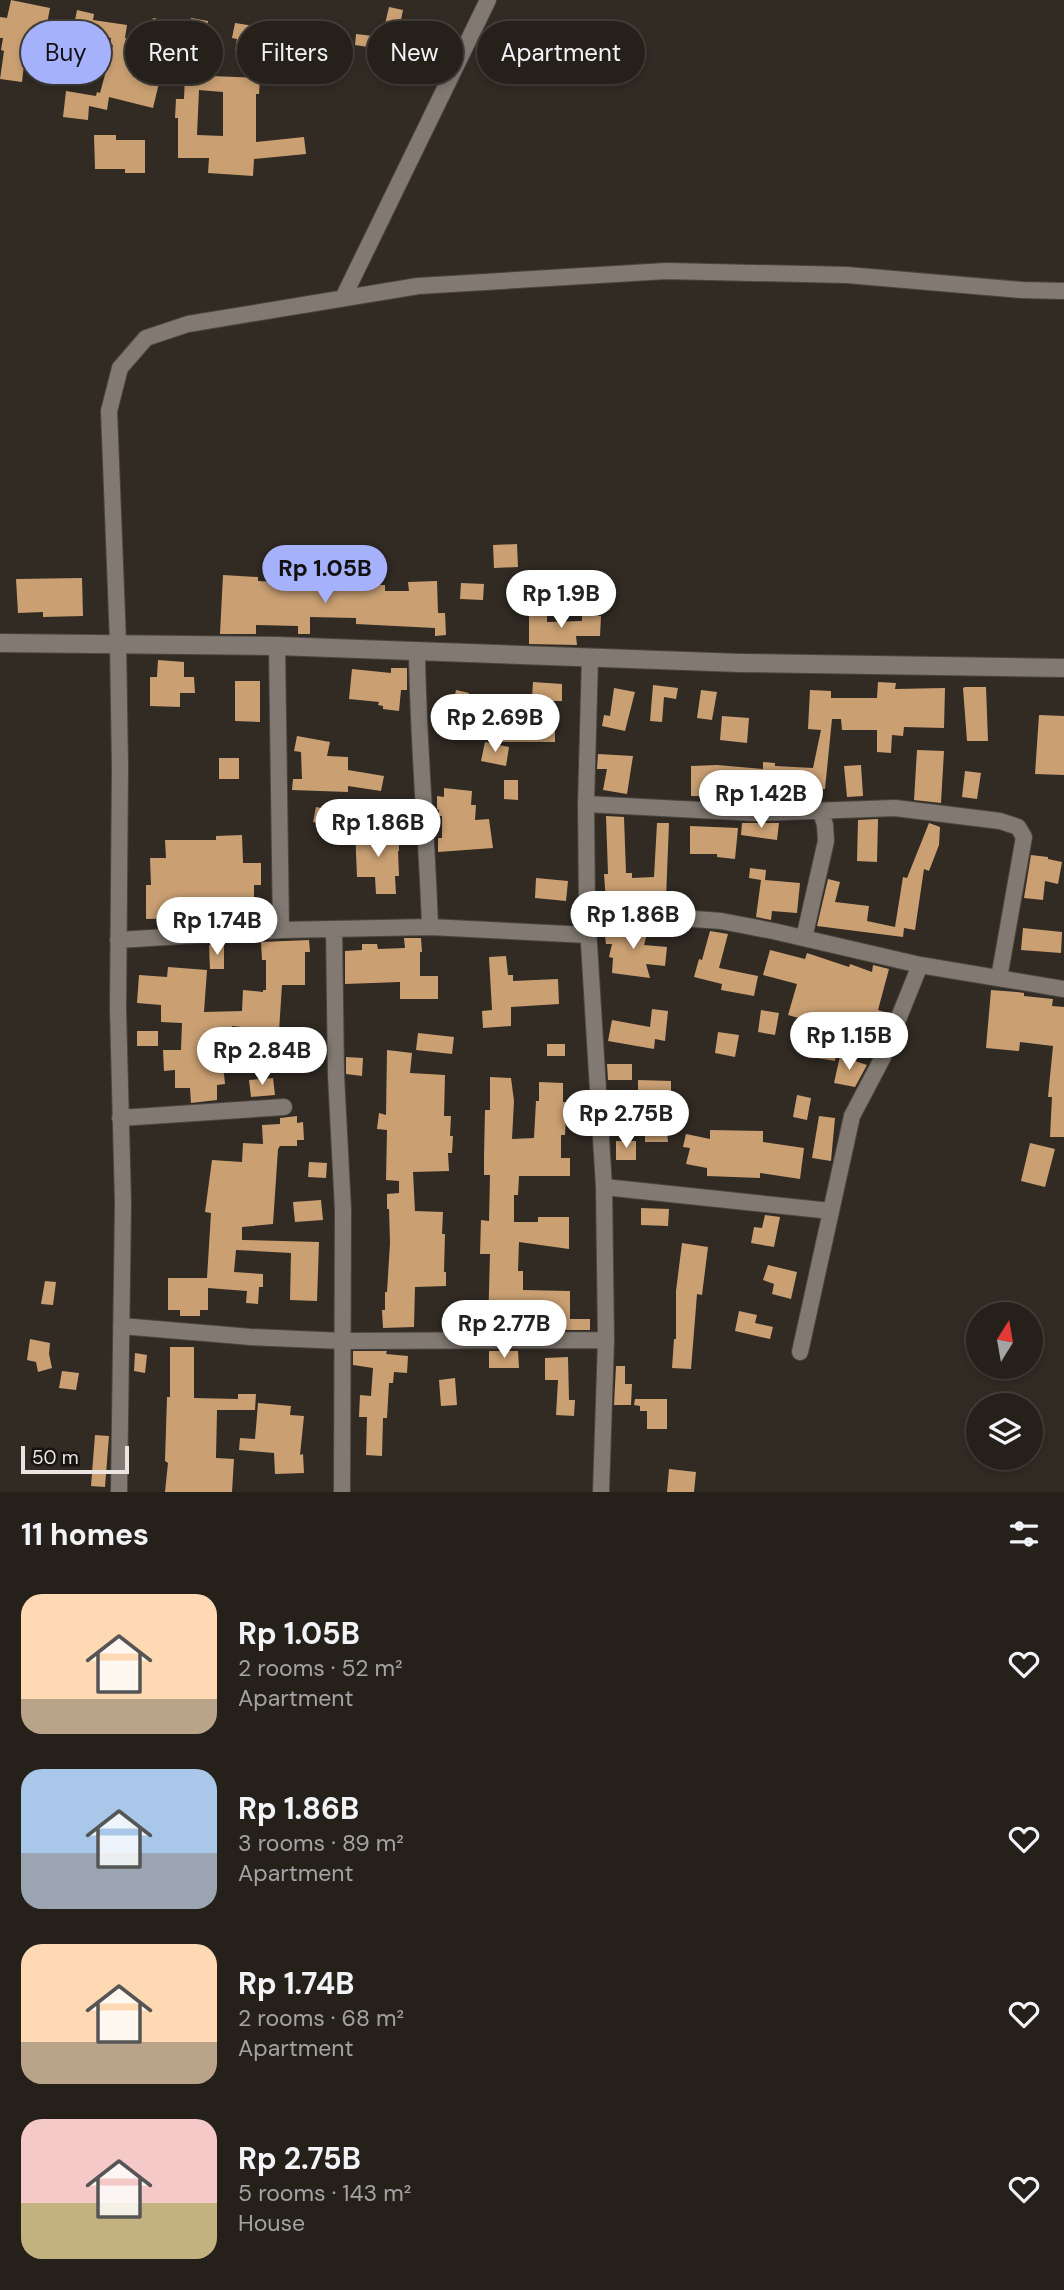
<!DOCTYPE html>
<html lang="en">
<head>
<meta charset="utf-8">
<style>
	:root { --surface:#26201b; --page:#2e2824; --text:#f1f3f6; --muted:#a4a3a3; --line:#423e3a; --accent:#a6b1fc }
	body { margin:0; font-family:"DM Sans",sans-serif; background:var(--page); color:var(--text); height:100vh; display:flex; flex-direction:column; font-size:26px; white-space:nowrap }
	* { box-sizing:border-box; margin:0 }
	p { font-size:23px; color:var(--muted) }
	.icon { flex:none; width:38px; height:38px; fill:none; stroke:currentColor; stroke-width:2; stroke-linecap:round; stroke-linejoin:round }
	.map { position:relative; height:1492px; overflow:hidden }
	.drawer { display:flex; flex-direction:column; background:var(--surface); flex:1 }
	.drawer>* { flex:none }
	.banner { position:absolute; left:21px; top:21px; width:700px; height:63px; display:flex; gap:14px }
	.needle { width:46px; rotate:11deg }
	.fabs { position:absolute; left:966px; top:1302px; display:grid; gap:14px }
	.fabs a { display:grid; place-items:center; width:77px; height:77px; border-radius:50%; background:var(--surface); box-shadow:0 4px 10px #0003,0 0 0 2px var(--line); font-size:35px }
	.scale { position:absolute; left:21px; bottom:18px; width:108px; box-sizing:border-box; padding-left:7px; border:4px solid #eae5e1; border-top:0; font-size:19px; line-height:24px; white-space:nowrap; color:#eae5e1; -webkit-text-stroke:5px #171411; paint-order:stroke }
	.price { position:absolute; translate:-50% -60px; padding:0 16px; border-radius:24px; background:#fff; color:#222; font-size:23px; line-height:46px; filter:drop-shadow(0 2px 4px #0008) }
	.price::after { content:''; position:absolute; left:50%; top:42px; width:21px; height:16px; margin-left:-10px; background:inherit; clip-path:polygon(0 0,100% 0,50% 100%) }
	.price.active { background:var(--accent); color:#111 }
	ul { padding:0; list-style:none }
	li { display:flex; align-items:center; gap:21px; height:175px; padding:0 21px }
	li span { display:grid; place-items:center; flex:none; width:196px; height:140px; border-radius:21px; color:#555 }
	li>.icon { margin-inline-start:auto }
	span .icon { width:84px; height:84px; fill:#fffc; stroke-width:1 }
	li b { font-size:30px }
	h2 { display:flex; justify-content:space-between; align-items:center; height:84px; padding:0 21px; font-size:30px }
	.chip { padding:0 24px; border-radius:32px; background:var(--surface); box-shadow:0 4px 10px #0003,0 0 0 2px var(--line); font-size:24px; line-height:63px }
	.chip.active { background:var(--accent); color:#111 }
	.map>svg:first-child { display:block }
	.building { fill:#caa073; fill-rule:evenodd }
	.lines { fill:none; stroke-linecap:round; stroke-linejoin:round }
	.minor-casing { stroke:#4b4640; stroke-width:18 }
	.tertiary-casing { stroke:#4b4640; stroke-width:20 }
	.minor { stroke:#827a72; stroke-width:16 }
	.tertiary { stroke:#827a72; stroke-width:18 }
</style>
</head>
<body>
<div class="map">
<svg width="1064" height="1492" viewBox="0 0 1064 1492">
	<rect width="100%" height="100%" fill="#322b24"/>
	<path class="building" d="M 11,0 L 50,8 L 46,29 L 81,36 L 75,66 L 25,56 L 22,82 L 0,79 L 4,51 L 1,50 L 3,38 L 0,38 L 0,17 L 7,18 Z
		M 389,7 L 403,10 L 401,20 L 430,31 L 418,59 L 400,52 L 355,45 L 356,34 L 382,37 Z
		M 77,10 L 94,14 L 93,20 L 127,25 L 125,38 L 147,42 L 153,18 L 162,20 L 153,78 L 160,79 L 153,108 L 109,97 L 107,110 L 89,106 L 88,120 L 63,117 L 66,91 L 96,96 L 97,92 L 100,93 L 113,45 L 110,44 L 111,38 L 73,31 Z
		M 191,18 L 208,21 L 205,45 L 187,42 Z
		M 235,23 L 254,26 L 248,53 L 235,51 L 237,39 L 232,38 Z
		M 185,75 L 260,78 L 259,94 L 256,94 L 256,142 L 304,137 L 306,154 L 254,159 L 253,176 L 208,173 L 209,158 L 178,158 L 178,118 L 175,118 L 176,99 L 184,99 ZM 199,90 L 223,92 L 223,136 L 197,135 Z
		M 94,135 L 116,135 L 116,140 L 145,140 L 145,173 L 125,173 L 125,169 L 95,169 Z
		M 517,544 L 518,567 L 494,568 L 493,545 Z
		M 223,575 L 258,577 L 258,581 L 297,583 L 297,579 L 351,581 L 351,585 L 385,585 L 385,591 L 409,591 L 408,582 L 437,581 L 438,613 L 445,613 L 446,635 L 435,636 L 435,628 L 356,624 L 356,618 L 310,617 L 310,634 L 298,634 L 298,626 L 256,625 L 256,634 L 220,634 Z
		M 82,578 L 83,616 L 43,617 L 43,612 L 18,613 L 16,579 Z
		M 461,583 L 484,584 L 483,600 L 460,599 Z
		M 529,612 L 547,613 L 547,622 L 582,621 L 582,615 L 601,616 L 600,636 L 576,636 L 577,645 L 529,644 Z
		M 158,660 L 184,662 L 184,677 L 194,677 L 195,693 L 180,693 L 180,707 L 150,706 L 150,677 L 157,677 Z
		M 391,668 L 407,668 L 407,690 L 401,690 L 399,711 L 383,709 L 383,706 L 378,705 L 379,702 L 349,699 L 352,669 L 391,673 Z
		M 235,681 L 260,681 L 260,722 L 235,721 Z
		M 533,682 L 562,684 L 562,701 L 552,701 L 550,730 L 555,730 L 555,742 L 503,742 L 504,723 L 511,724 L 512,713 L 531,713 Z
		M 878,682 L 896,683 L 895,689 L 945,688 L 944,728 L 904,727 L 903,736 L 892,735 L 891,753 L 877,752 L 877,730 L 842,730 L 841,719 L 832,719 L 825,789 L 797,786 L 796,801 L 784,801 L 785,789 L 743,786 L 743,793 L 735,793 L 735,797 L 691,796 L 691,766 L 717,765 L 763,769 L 763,762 L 775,763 L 775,766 L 813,768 L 821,730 L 808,729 L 810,690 L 831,691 L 831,698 L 877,698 Z
		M 653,685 L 678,688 L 676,699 L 664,697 L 662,722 L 650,721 Z
		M 965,687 L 986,687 L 988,741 L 967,741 L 963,688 Z
		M 614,688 L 635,692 L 625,731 L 602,726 L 604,715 L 610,716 Z
		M 456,690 L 469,693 L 467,702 L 475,703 L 471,724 L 463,722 L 462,725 L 449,722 Z
		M 701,690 L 717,692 L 712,720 L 697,718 Z
		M 1039,715 L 1064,716 L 1064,775 L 1035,774 Z
		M 722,716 L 749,718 L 747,743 L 720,740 Z
		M 297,736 L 330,742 L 327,756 L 348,757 L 348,770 L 384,776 L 381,791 L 348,786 L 348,792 L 292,790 L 293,779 L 302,779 L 301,752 L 294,751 Z
		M 485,742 L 509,747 L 506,766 L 481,761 Z
		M 917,750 L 944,751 L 941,803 L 914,800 Z
		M 598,754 L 633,756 L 627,794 L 603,790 L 607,769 L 597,769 Z
		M 219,758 L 239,758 L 239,779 L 219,779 Z
		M 861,765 L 863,796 L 847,797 L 844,766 Z
		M 965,771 L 981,773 L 977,799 L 962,797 Z
		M 504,780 L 518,780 L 518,800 L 504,799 Z
		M 444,788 L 472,791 L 471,805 L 476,805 L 475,820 L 489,819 L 493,848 L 438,852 L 438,838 L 442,838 L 442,816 L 439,816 L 439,810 L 437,809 L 437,796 L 444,797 Z
		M 316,807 L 347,813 L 343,828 L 313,822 Z
		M 606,816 L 624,817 L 626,873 L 632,873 L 632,878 L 654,877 L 657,823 L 669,823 L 666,898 L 633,898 L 634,900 L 606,902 L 604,874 L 608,874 Z
		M 878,819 L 877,862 L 857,861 L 858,820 Z
		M 742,823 L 779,823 L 777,840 L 741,835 Z
		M 929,823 L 940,827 L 939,845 L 929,871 L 924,869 L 915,930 L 904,928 L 903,937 L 817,926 L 828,879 L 840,882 L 835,902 L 869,906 L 867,921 L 895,927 L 903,877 L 907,878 Z
		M 690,826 L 738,828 L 735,859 L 717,857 L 717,854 L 690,854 Z
		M 355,829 L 372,829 L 372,832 L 394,831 L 395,839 L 399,839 L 399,851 L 398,851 L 399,876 L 395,876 L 396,894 L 376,894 L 375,877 L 357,877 Z
		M 242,835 L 243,863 L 261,863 L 261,885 L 254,885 L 254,910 L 204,909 L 205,918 L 146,919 L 146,885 L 151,885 L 150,858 L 166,858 L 165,840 L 216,840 L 216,836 Z
		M 1031,855 L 1048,857 L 1048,859 L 1062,862 L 1058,884 L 1045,881 L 1043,900 L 1024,898 Z
		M 750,868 L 766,870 L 765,880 L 800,883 L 797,913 L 772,911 L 771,920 L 756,917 L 761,880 L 749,878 Z
		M 536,878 L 568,881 L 566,901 L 535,898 Z
		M 630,925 L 649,926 L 644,945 L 667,947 L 665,966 L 646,964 L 650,978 L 612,973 L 613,958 L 609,957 L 612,944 L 606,944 L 604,928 Z
		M 1023,928 L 1062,932 L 1061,953 L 1021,950 Z
		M 710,931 L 728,934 L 719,968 L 758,976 L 754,996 L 721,990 L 722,984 L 694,977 L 699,959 L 702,960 Z
		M 404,938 L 421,938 L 422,952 L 420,952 L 420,976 L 438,976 L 438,999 L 400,999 L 400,982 L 345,984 L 345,951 L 362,950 L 362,944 L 377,944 L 378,949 L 405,948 Z
		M 309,940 L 310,952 L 305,952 L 305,985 L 282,985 L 279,1031 L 232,1026 L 232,1043 L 221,1043 L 225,1084 L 217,1085 L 217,1100 L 191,1103 L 190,1088 L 175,1088 L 175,1070 L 164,1071 L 163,1050 L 181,1050 L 182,1023 L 161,1022 L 161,1005 L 137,1003 L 139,975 L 167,977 L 168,967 L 207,970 L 204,1012 L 242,1011 L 243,990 L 263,992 L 263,990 L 266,990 L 266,960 L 262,960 L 261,942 Z
		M 224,944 L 224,969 L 210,969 L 209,945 Z
		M 770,950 L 805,959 L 807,953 L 849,967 L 850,964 L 872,972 L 873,965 L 889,969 L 878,1010 L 885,1012 L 880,1030 L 867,1026 L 865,1032 L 853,1029 L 852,1034 L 840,1032 L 835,1061 L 817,1058 L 818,1049 L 797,1043 L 802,1019 L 788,1015 L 797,984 L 763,975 Z
		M 506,956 L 508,975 L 513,975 L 513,981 L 558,979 L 559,1004 L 511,1007 L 511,1026 L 483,1028 L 482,1011 L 492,1010 L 489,957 Z
		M 991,990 L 1017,992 L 1024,993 L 1024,996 L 1053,999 L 1052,1006 L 1064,1007 L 1064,1137 L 1050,1137 L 1052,1097 L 1048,1097 L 1053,1046 L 1020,1042 L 1019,1051 L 986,1048 Z
		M 652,1009 L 668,1011 L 665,1041 L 655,1039 L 654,1049 L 608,1041 L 612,1020 L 650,1027 Z
		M 761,1010 L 779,1013 L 775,1035 L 758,1032 Z
		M 137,1031 L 158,1031 L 158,1046 L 137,1046 Z
		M 718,1032 L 739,1035 L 735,1057 L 715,1053 Z
		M 418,1033 L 454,1037 L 452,1054 L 416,1050 Z
		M 547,1044 L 565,1044 L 565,1056 L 547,1056 Z
		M 387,1050 L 412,1053 L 410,1073 L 445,1075 L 444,1116 L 451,1116 L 450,1136 L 453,1136 L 452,1153 L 448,1153 L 449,1171 L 413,1172 L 415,1211 L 443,1212 L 442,1234 L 445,1234 L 444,1272 L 446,1272 L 446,1286 L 415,1287 L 414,1327 L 383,1328 L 382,1310 L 385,1310 L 385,1292 L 387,1292 L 390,1243 L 389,1209 L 387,1209 L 387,1194 L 399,1193 L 399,1181 L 386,1180 L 387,1130 L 377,1129 L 379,1113 L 386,1115 Z
		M 840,1056 L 867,1065 L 855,1087 L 834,1083 Z
		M 346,1057 L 363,1058 L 362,1076 L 346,1074 Z
		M 607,1064 L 632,1064 L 632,1080 L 608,1080 Z
		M 490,1077 L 511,1078 L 514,1101 L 512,1139 L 534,1138 L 536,1101 L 539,1101 L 539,1082 L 563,1083 L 563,1102 L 566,1102 L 566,1116 L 565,1135 L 561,1135 L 561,1158 L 570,1158 L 570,1176 L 519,1176 L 518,1195 L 514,1195 L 514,1222 L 538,1222 L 538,1217 L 569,1217 L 569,1249 L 519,1242 L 518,1271 L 523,1271 L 523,1290 L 570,1291 L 570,1319 L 590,1319 L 590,1330 L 488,1330 L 488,1328 L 490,1254 L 480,1254 L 481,1220 L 489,1221 L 490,1175 L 484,1175 L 484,1157 L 485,1110 L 490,1110 Z
		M 273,1078 L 275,1095 L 251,1097 L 249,1080 Z
		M 638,1080 L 671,1081 L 671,1100 L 638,1099 Z
		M 797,1095 L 811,1098 L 807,1120 L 793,1117 Z
		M 297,1116 L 297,1123 L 303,1122 L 304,1140 L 297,1140 L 297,1146 L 280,1146 L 278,1149 L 273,1224 L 242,1227 L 242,1240 L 319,1242 L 317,1301 L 290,1300 L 291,1253 L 236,1250 L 234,1272 L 263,1274 L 263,1287 L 259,1287 L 258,1304 L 246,1303 L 247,1291 L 208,1288 L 208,1310 L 200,1310 L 200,1316 L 180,1316 L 180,1310 L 168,1310 L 168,1278 L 207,1278 L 211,1213 L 205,1212 L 212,1160 L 242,1162 L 243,1143 L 263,1144 L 262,1125 L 280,1124 L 280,1118 Z
		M 819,1116 L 835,1118 L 831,1161 L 812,1158 Z
		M 645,1130 L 667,1130 L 668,1142 L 645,1142 Z
		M 710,1130 L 763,1131 L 763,1142 L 804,1148 L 800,1179 L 760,1173 L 760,1178 L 707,1176 L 707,1168 L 686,1164 L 690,1148 L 683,1147 L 686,1134 L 710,1139 Z
		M 616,1141 L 636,1141 L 636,1160 L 616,1160 Z
		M 1030,1143 L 1055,1149 L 1045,1187 L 1021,1181 Z
		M 309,1162 L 327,1163 L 326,1178 L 308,1177 Z
		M 321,1200 L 323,1220 L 295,1222 L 293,1202 Z
		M 641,1208 L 669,1209 L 668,1226 L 641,1225 Z
		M 765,1215 L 780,1217 L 774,1247 L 751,1243 L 754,1227 L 762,1228 Z
		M 682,1243 L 708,1247 L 702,1295 L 697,1294 L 691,1369 L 672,1368 L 674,1339 L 676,1339 L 676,1291 Z
		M 768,1265 L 797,1272 L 791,1299 L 772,1294 L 774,1284 L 763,1280 Z
		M 45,1281 L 56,1282 L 53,1305 L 41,1304 Z
		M 739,1311 L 757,1315 L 755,1323 L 773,1327 L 770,1339 L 735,1331 Z
		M 30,1339 L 50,1343 L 49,1354 L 52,1368 L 38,1372 L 36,1362 L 27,1360 Z
		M 170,1347 L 194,1347 L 194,1398 L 238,1399 L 238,1394 L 256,1394 L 255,1410 L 217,1410 L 216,1458 L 234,1459 L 232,1492 L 165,1492 L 168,1463 L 165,1461 L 167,1397 L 170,1397 Z
		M 353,1351 L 387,1351 L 386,1354 L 408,1356 L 407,1373 L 394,1372 L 393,1383 L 389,1383 L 387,1418 L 383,1418 L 382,1456 L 366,1455 L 367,1417 L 359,1417 L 360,1395 L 371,1396 L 373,1368 L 353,1365 Z
		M 489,1351 L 518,1351 L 519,1368 L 489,1368 Z
		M 135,1353 L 147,1355 L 145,1373 L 134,1371 Z
		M 568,1357 L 569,1400 L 575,1400 L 574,1416 L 556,1415 L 558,1380 L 545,1380 L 545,1358 Z
		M 616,1366 L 625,1366 L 625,1384 L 632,1384 L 631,1405 L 614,1405 Z
		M 62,1371 L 79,1373 L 76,1390 L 59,1388 Z
		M 455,1378 L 457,1405 L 441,1406 L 439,1380 Z
		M 635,1399 L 667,1399 L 667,1429 L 647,1429 L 647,1411 L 640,1411 L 640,1406 L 634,1405 Z
		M 258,1403 L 291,1406 L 290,1415 L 304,1416 L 300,1455 L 303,1454 L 304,1473 L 275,1474 L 274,1453 L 239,1450 L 240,1438 L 255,1439 Z
		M 95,1435 L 109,1436 L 105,1487 L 91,1486 Z
		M 669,1469 L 696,1472 L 694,1492 L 667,1492 Z"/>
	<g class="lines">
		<defs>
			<path id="minor" d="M 343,298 L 488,0
				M 277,646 L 281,930
				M 417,652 C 418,744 427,835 430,927
				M 590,657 L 586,804 L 587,911 L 604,1187 L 606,1340 L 601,1492
				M 586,804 L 756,813 L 895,808 L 1000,821 L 1018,827 L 1024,837 L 999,978
				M 587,911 L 721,921 L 773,931 L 920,965 L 1064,989
				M 334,929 L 336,1075 L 343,1210 L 342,1492
				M 804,938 L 826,841 L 825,825 L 821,812
				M 118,940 L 281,930 L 430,927 L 588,935
				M 120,1118 L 284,1107
				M 604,1187 L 831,1211
				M 121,1326 L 251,1337 L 343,1341 L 606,1340
				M 800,1352 L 852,1116 L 883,1057 L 920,965
				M 119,1492 L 123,1203 L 118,1009 L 120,767 L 118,642 L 109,411 L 120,368 L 146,338 L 188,324 L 418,286 L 666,271 L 847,275 L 1022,290 L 1064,291"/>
			<path id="tertiary" d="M 0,643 L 277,646 L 740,663 L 1064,668"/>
		</defs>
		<use href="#minor" class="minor-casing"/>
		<use href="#tertiary" class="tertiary-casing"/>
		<use href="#minor" class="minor"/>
		<use href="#tertiary" class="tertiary"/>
	</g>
</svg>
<div class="fabs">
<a><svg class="needle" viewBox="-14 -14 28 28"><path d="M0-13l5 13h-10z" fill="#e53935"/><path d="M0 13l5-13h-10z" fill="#a4a3a3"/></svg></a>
<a><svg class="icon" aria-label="layers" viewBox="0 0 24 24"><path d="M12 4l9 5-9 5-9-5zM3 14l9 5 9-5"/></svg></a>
</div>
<div class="scale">50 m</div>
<b class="price active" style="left:325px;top:605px">Rp 1.05B</b>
<b class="price" style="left:561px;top:630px">Rp 1.9B</b>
<b class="price" style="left:495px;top:754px">Rp 2.69B</b>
<b class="price" style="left:761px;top:830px">Rp 1.42B</b>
<b class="price" style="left:378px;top:859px">Rp 1.86B</b>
<b class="price" style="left:633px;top:951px">Rp 1.86B</b>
<b class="price" style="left:217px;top:957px">Rp 1.74B</b>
<b class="price" style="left:849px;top:1072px">Rp 1.15B</b>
<b class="price" style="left:262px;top:1087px">Rp 2.84B</b>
<b class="price" style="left:626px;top:1150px">Rp 2.75B</b>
<b class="price" style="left:504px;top:1360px">Rp 2.77B</b>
<div class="banner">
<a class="chip active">Buy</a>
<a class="chip">Rent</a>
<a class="chip">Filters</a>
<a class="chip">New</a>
<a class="chip">Apartment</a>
</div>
</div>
<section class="drawer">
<h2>11 homes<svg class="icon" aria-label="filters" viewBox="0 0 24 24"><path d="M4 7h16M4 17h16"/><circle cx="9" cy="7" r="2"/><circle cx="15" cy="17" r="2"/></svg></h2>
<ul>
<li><span style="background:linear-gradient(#ffd9b3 75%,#b9a48a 0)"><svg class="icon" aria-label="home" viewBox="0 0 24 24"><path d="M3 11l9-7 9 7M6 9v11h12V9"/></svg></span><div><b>Rp 1.05B</b><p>2 rooms · 52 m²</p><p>Apartment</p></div><svg class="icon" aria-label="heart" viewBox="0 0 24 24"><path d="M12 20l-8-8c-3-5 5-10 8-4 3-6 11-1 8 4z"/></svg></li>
<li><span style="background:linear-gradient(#a9c7e8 60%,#9aa5b1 0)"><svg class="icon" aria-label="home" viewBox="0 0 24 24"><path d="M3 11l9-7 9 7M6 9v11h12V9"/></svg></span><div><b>Rp 1.86B</b><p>3 rooms · 89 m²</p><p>Apartment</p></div><svg class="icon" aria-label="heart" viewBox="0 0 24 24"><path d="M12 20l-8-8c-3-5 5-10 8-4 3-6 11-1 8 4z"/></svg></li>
<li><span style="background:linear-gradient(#ffd9b3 70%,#b9a48a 0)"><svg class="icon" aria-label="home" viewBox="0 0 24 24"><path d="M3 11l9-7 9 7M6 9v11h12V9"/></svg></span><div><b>Rp 1.74B</b><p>2 rooms · 68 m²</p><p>Apartment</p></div><svg class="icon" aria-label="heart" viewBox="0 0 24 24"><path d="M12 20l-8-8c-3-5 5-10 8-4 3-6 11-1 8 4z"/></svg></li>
<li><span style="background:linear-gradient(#f6c9c9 60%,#c2b280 0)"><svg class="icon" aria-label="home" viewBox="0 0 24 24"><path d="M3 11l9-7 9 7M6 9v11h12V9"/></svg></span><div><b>Rp 2.75B</b><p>5 rooms · 143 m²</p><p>House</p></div><svg class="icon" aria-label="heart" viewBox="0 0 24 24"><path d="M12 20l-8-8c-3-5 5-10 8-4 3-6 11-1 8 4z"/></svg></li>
</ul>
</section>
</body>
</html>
